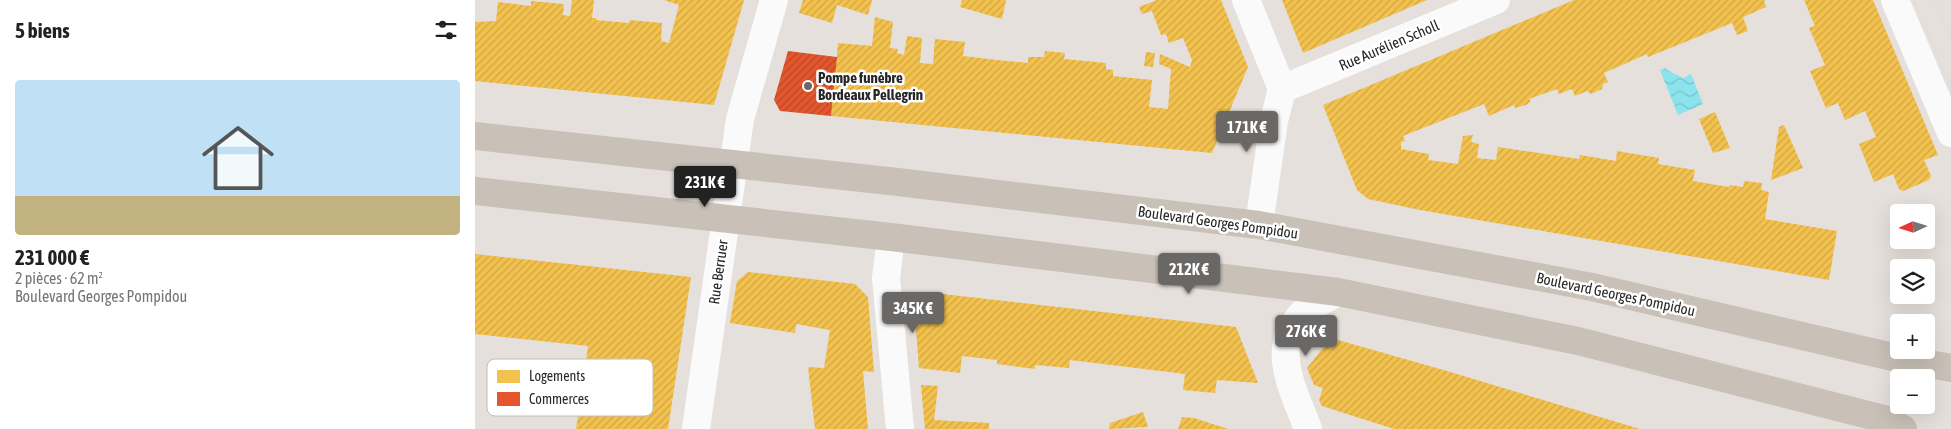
<!DOCTYPE html>
<html lang="fr">
<head>
<meta charset="utf-8">
<style>
	:root { --surface:#fff; --page:#f6f6f6; --text:#202124; --muted:#757577; --line:#e0e0e0; --accent:#6a6866 }
	body { margin:0; font-family:"Asap Condensed",sans-serif; background:var(--page); color:var(--text); height:100vh; display:flex; flex-direction:column; font-size:19px; white-space:nowrap }
	* { box-sizing:border-box; margin:0 }
	p { font-size:16px; color:var(--muted) }
	.icon { flex:none; width:28px; height:28px; fill:none; stroke:currentColor; stroke-width:2; stroke-linecap:round; stroke-linejoin:round }
	.map { position:relative; flex:1; overflow:hidden }
	.sheet { display:flex; flex-direction:column; background:var(--surface); width:475px }
	.sheet>* { flex:none }
	.needle { width:32px; rotate:266deg }
	.fabs { position:absolute; left:1415px; top:204px; display:grid; gap:10px }
	.fabs a { display:grid; place-items:center; width:45px; height:45px; border-radius:5px; background:var(--surface); box-shadow:0 5px 20px #0002; font-size:25px }
	.price { position:absolute; translate:-50% -42px; padding:0 11px; border-radius:5px; background:var(--accent); color:#fff; font-size:16px; line-height:32px; filter:drop-shadow(0 1px 2px #0008) }
	.price::after { content:''; position:absolute; left:50%; top:30px; width:15px; height:11px; margin-left:-8px; background:inherit; clip-path:polygon(0 0,100% 0,50% 100%) }
	.price.active { background:#222; color:#fff }
	ul { padding:0; list-style:none }
	li { display:grid; align-content:center; gap:10px; height:265px; padding:0 15px }
	li+li { border-top:1px solid var(--line) }
	li span { display:grid; place-items:center; height:155px; border-radius:5px; color:#555 }
	li>.icon { margin-inline-start:auto }
	span .icon { width:90px; height:90px; fill:#fffc; stroke-width:1 }
	li b { font-size:21px }
	h2 { display:flex; justify-content:space-between; align-items:center; height:60px; padding:0 15px; font-size:21px }
	main { display:flex; flex:1; min-height:0 }
	.map>svg:first-child { display:block }
	.water { fill:url(#water-waves) }
	.homes { fill:url(#homes-hatch) }
	.shops { fill:url(#shops-hatch) }
	.lines { fill:none; stroke-linecap:round; stroke-linejoin:round }
	.minor { stroke:#fbfafa; stroke-width:28 }
	.major { stroke:#c9c1b7; stroke-width:28 }
	.tram { stroke:#dcdcde; stroke-width:1 }
	.poi-dot { fill:#6a6866; stroke:#fff; stroke-width:2 }
	.labels { text-anchor:middle; dominant-baseline:central; stroke-width:5; stroke-linejoin:round; paint-order:stroke }
	.street-label { font-size:15px; fill:#272727; stroke:#fff }
	.poi-label { font-size:15px; font-weight:bold; fill:#272727; stroke:#fff; text-anchor:start }
	.key { fill:#fff; stroke:#bebebe; stroke-width:1 }
	.key-label { font-size:14px; fill:#272727 }
</style>
</head>
<body>
<main>
<section class="sheet">
<h2>5 biens<svg class="icon" aria-label="filters" viewBox="0 0 24 24"><path d="M4 7h16M4 17h16"/><circle cx="9" cy="7" r="2"/><circle cx="15" cy="17" r="2"/></svg></h2>
<ul>
<li><span style="background:linear-gradient(#bfe0f5 75%,#c2b280 0)"><svg class="icon" aria-label="home" viewBox="0 0 24 24"><path d="M3 11l9-7 9 7M6 9v11h12V9"/></svg></span><div><b>231 000 €</b><p>2 pièces · 62 m²</p><p>Boulevard Georges Pompidou</p></div></li>
</ul>
</section>
<div class="map">
<svg width="1476" height="429" viewBox="0 0 1476 429">
	<defs>
		<pattern id="water-waves" width="16" height="10" patternUnits="userSpaceOnUse" patternTransform="scale(1.25)"><rect width="16" height="10" fill="#8ae3ed"/><path d="M0 5q4-4 8 0t8 0" fill="none" stroke="#77c3cb"/></pattern>
		<pattern id="homes-hatch" width="6" height="6" patternUnits="userSpaceOnUse" patternTransform="scale(1.25)"><rect width="6" height="6" fill="#f2c14e"/><path d="M-1 1l2-2M0 6l6-6M5 7l2-2" fill="none" stroke="#d0a644"/></pattern>
		<pattern id="shops-hatch" width="6" height="6" patternUnits="userSpaceOnUse" patternTransform="scale(1.25)"><rect width="6" height="6" fill="#e4572e"/><path d="M-1 1l2-2M0 6l6-6M5 7l2-2" fill="none" stroke="#b94827"/></pattern>
	</defs>
	<rect width="100%" height="100%" fill="#e6e0dc"/>
	<path class="water" d="M 1191,68 L 1192,70 L 1208,78 L 1216,74 L 1228,104 L 1203,115 L 1185,70 Z"/>
	<path class="homes" d="M 97,0 L 119,0 L 117,18 L 122,18 L 121,20 L 154,23 L 155,20 L 187,23 L 186,41 L 194,43 L 204,5 L 189,0 L 269,0 L 239,105 L 0,81 L 0,22 L 21,21 L 23,2 L 56,6 L 56,1 L 89,4 L 88,15 L 95,16 Z
		M 328,0 L 397,0 L 393,15 L 362,5 L 357,23 L 324,13 Z
		M 487,0 L 531,0 L 527,19 L 485,7 Z
		M 682,0 L 746,0 L 773,67 L 737,153 L 356,116 L 363,43 L 397,46 L 400,17 L 418,22 L 415,48 L 423,49 L 422,53 L 429,55 L 432,36 L 447,38 L 445,63 L 458,64 L 460,39 L 490,42 L 488,56 L 522,60 L 553,63 L 553,57 L 569,57 L 570,51 L 590,53 L 589,59 L 631,63 L 631,69 L 638,70 L 638,76 L 677,80 L 674,107 L 693,109 L 696,69 L 684,64 L 685,54 L 715,67 L 717,60 L 708,38 L 694,43 L 691,34 L 686,35 L 677,11 L 667,14 L 664,7 Z
		M 807,0 L 952,0 L 828,53 Z
		M 1099,0 L 1289,0 L 1291,7 L 1268,17 L 1273,31 L 1262,35 L 1257,23 L 1173,57 L 1172,54 L 1129,73 L 1133,82 L 1128,84 L 1127,89 L 1116,94 L 1112,91 L 1100,96 L 1097,89 L 1084,94 L 1082,89 L 1054,99 L 1056,101 L 1051,105 L 1040,108 L 1039,105 L 1014,116 L 1009,104 L 928,136 L 930,141 L 926,142 L 926,149 L 954,154 L 953,160 L 983,164 L 988,136 L 998,135 L 996,142 L 1004,144 L 1002,158 L 1021,160 L 1023,147 L 1104,159 L 1105,155 L 1141,161 L 1142,151 L 1184,158 L 1183,164 L 1220,170 L 1218,181 L 1254,187 L 1255,185 L 1268,187 L 1269,181 L 1287,183 L 1286,190 L 1294,192 L 1290,219 L 1362,231 L 1354,280 L 945,210 L 893,199 L 882,190 L 848,105 Z
		M 1329,0 L 1398,0 L 1463,155 L 1449,160 L 1456,176 L 1454,180 L 1428,191 L 1424,189 L 1418,174 L 1399,182 L 1384,144 L 1401,137 L 1390,111 L 1370,120 L 1363,103 L 1351,108 L 1335,71 L 1350,65 L 1334,28 L 1340,26 Z
		M 671,52 L 680,53 L 678,67 L 669,66 Z
		M 1240,112 L 1255,148 L 1238,153 L 1224,119 Z
		M 1309,125 L 1328,168 L 1296,180 L 1304,127 Z
		M 0,254 L 216,277 L 193,429 L 101,429 L 113,346 L 0,334 Z
		M 273,272 L 380,284 L 393,297 L 399,372 L 388,371 L 393,429 L 340,429 L 333,367 L 349,368 L 355,330 L 321,324 L 320,333 L 255,323 L 262,281 Z
		M 450,292 L 761,327 L 783,383 L 742,380 L 740,393 L 708,390 L 710,374 L 595,360 L 594,368 L 560,365 L 560,369 L 522,364 L 522,360 L 487,356 L 485,373 L 444,368 L 439,305 Z
		M 856,338 L 972,371 L 1165,429 L 919,429 L 847,406 L 844,400 L 848,388 L 839,385 L 832,368 Z
		M 446,385 L 463,386 L 459,420 L 514,423 L 514,429 L 450,429 Z
		M 668,412 L 673,427 L 634,429 L 635,423 Z
		M 707,417 L 719,418 L 753,429 L 703,429 Z"/>
	<path class="shops" d="M 313,51 L 362,57 L 356,116 L 305,111 L 299,100 Z"/>
	<g class="lines">
		<path class="minor" d="M 771,0 L 807,89 L 799,121 L 784,225
			M 1420,0 L 1476,133
			M 807,89 L 1021,0
			M 416,237 L 411,278 L 425,429
			M 221,429 L 265,119 L 299,0
			M 833,429 C 819,391 794,348 827,314 C 836,305 852,299 863,292"/>
		<path class="major" d="M 0,136 L 423,182 L 784,225 L 1117,287 L 1422,358 L 1476,368
			M 0,191 L 416,237 L 863,292 L 1103,341 L 1413,420 L 1428,429"/>
		<path class="tram" d="M 1439,0 L 1476,88
			M 1459,0 L 1476,40"/>
	</g>
	<circle class="poi-dot" cx="333" cy="86" r="5"/>
	<g class="labels">
		<g class="street-label">
			<text transform="translate(914 45) rotate(-23)">Rue Aurélien Scholl</text>
			<text transform="translate(743 222) rotate(8)">Boulevard Georges Pompidou</text>
			<text transform="translate(243 272) rotate(-82)">Rue Berruer</text>
			<text transform="translate(1141 294) rotate(12)">Boulevard Georges Pompidou</text>
		</g>
		<g class="poi-label">
			<text x="343" y="77">Pompe funèbre<tspan x="343" dy="17">Bordeaux Pellegrin</tspan></text>
		</g>
	</g>
	<rect x="12" y="359" width="166" height="57" rx="8" class="key"/>
	<rect x="22" y="370" width="23" height="13" fill="#f2c14e"/>
	<rect x="22" y="392" width="23" height="14" fill="#e4572e"/>
	<g class="key-label">
		<text x="54" y="381">Logements</text>
		<text x="54" y="404">Commerces</text>
	</g>
</svg>
<div class="fabs">
<a><svg class="needle" viewBox="-14 -14 28 28"><path d="M0-13l5 13h-10z" fill="#e53935"/><path d="M0 13l5-13h-10z" fill="#757577"/></svg></a>
<a><svg class="icon" aria-label="layers" viewBox="0 0 24 24"><path d="M12 4l9 5-9 5-9-5zM3 14l9 5 9-5"/></svg></a>
<a>+</a>
<a>−</a>
</div>
<b class="price" style="left:772px;top:153px">171K €</b>
<b class="price active" style="left:230px;top:208px">231K €</b>
<b class="price" style="left:714px;top:295px">212K €</b>
<b class="price" style="left:438px;top:334px">345K €</b>
<b class="price" style="left:831px;top:357px">276K €</b>
</div>
</main>
</body>
</html>
